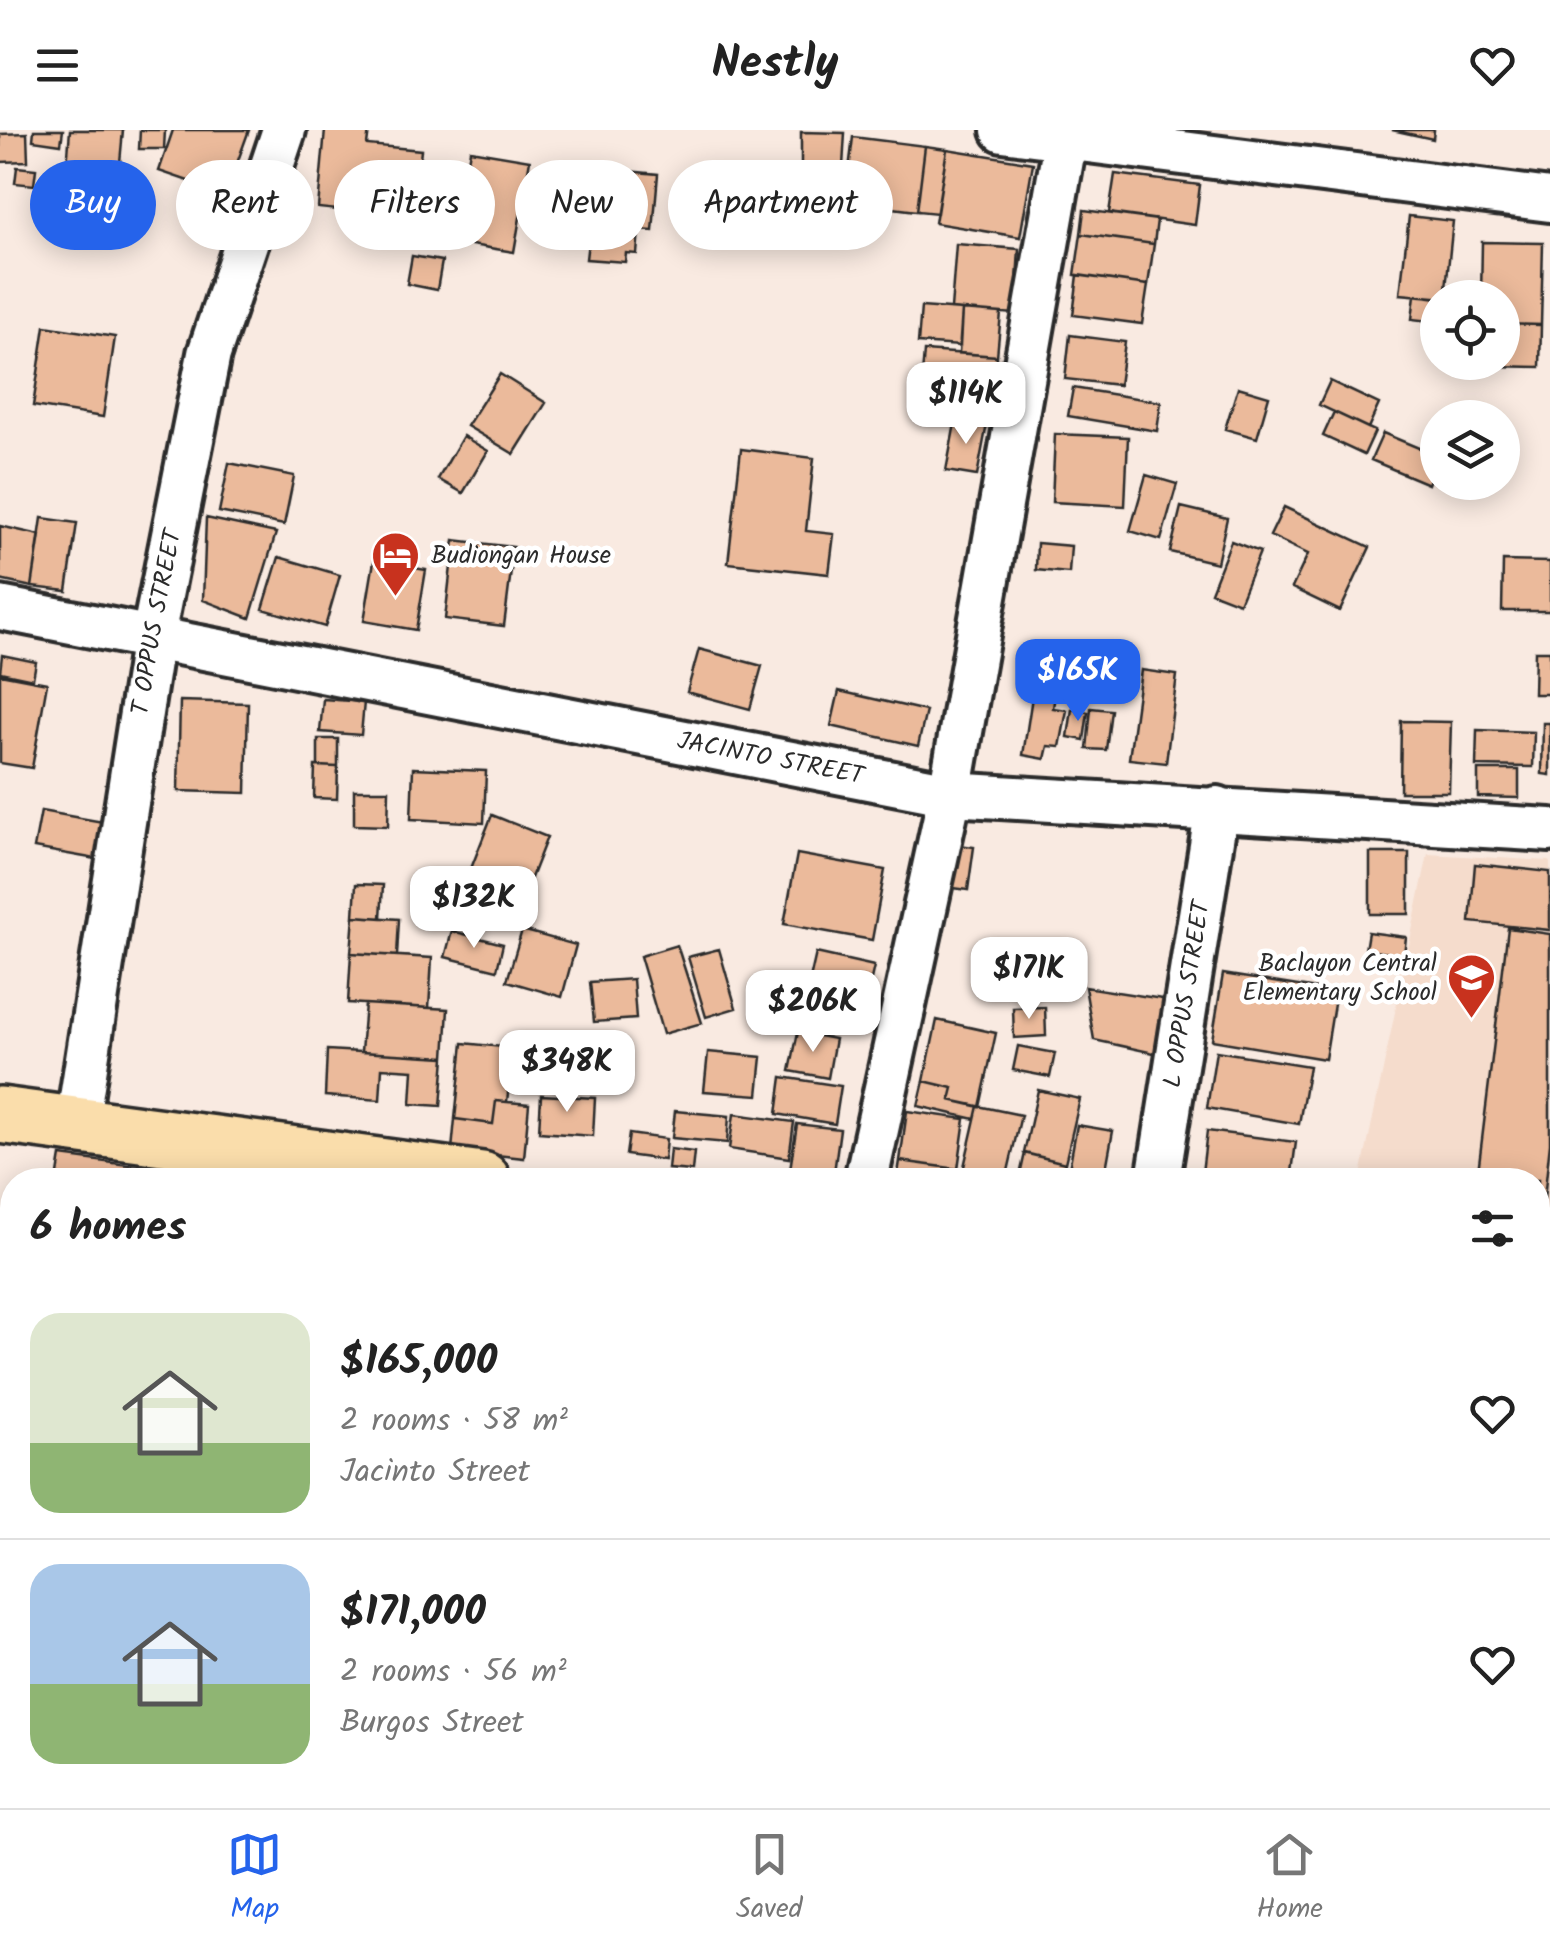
<!DOCTYPE html>
<html lang="en">
<head>
<meta charset="utf-8">
<style>
	:root { --surface:#fff; --page:#f2f2f2; --text:#222; --muted:#767676; --line:#e0e0e0; --accent:#2563eb }
	body { margin:0; font-family:Kalam,sans-serif; background:var(--page); color:var(--text); height:100vh; display:flex; flex-direction:column; font-size:38px; white-space:nowrap }
	* { box-sizing:border-box; margin:0 }
	p { font-size:32px; color:var(--muted) }
	.icon { flex:none; width:55px; height:55px; fill:none; stroke:currentColor; stroke-width:2; stroke-linecap:round; stroke-linejoin:round }
	.map { position:relative; flex:1; overflow:hidden }
	.drawer { position:absolute; left:0px; top:1038px; width:1550px; height:642px; display:flex; flex-direction:column; background:var(--surface); border-radius:40px 40px 0 0; box-shadow:0 5px 25px #0003 }
	.drawer>* { flex:none }
	.banner { position:absolute; left:30px; top:30px; width:1000px; height:90px; display:flex; gap:20px }
	.controls { position:absolute; left:1420px; top:150px; display:grid; gap:20px }
	.controls a { display:grid; place-items:center; width:100px; height:100px; border-radius:50%; background:var(--surface); box-shadow:0 5px 25px #0003; font-size:50px }
	.price { position:absolute; translate:-50% -85px; padding:0 22px; border-radius:20px; background:#fff; color:#222; font-size:32px; line-height:65px; filter:drop-shadow(0 2px 5px #0008) }
	.price::after { content:''; position:absolute; left:50%; top:60px; width:30px; height:22px; margin-left:-15px; background:inherit; clip-path:polygon(0 0,100% 0,50% 100%) }
	.price.selected { background:var(--accent); color:#fff }
	ul { padding:0; list-style:none }
	li { display:flex; align-items:center; gap:30px; height:250px; padding:0 30px }
	li+li { border-top:2px solid var(--line) }
	li span { display:grid; place-items:center; flex:none; width:280px; height:200px; border-radius:30px; color:#555 }
	li>.icon { margin-inline-start:auto }
	span .icon { width:120px; height:120px; fill:#fffc; stroke-width:1 }
	li b { font-size:42px }
	h2 { display:flex; justify-content:space-between; align-items:center; height:120px; padding:0 30px; font-size:42px }
	.pill { padding:0 35px; border-radius:45px; background:var(--surface); box-shadow:0 5px 25px #0003; font-size:35px; line-height:90px }
	.pill.selected { background:var(--accent); color:#fff }
	header { display:flex; justify-content:space-between; align-items:center; height:130px; padding:0 30px; background:var(--surface); font-size:45px; font-weight:800 }
	.menu { display:flex; justify-content:space-around; align-items:center; height:140px; border-top:2px solid var(--line); background:var(--surface); font-size:28px; color:var(--muted) }
	.menu a { display:grid; justify-items:center; gap:5px }
	.menu .selected { color:var(--accent) }
	.map>svg:first-child { display:block }
	.built { fill:#f5dccc }
	.green { fill:#9de4b2; stroke:#64886e; stroke-width:2.5 }
	.water { fill:#97c5f2; stroke:#6c87a2; stroke-width:2.5 }
	.building { fill:#ebba9b; stroke:#2b2b2b; stroke-width:2.5 }
	.lines { fill:none; stroke-linecap:round; stroke-linejoin:round }
	.street-casing { stroke:#2b2b2b; stroke-width:50 }
	.primary-casing { stroke:#2b2b2b; stroke-width:62 }
	.street { stroke:#fff; stroke-width:42 }
	.primary { stroke:#faddab; stroke-width:55 }
	.labels { text-anchor:middle; dominant-baseline:central; stroke-width:9; stroke-linejoin:round; paint-order:stroke }
	.poi-label { font-size:25px; fill:#2b2b2b; stroke:#fff; text-anchor:start }
	.street-label { font-size:25px; fill:#2b2b2b; stroke:#fff }
</style>
</head>
<body>
<header><svg class="icon" aria-label="menu" viewBox="0 0 24 24"><path d="M4 6h16M4 12h16M4 18h16"/></svg>Nestly<svg class="icon" aria-label="heart" viewBox="0 0 24 24"><path d="M12 20l-8-8c-3-5 5-10 8-4 3-6 11-1 8 4z"/></svg></header>
<div class="map">
<svg width="1550" height="1678" viewBox="0 0 1550 1678">
	<rect width="100%" height="100%" fill="#f9eae1"/>
	<filter id="ink" filterUnits="userSpaceOnUse"><feTurbulence type="fractalNoise" baseFrequency=".01" numOctaves="2"/><feDisplacementMap in="SourceGraphic" scale="20" xChannelSelector="R" yChannelSelector="G"/><feConvolveMatrix kernelMatrix="1 2 1 2 8 2 1 2 1" color-interpolation-filters="sRGB"/></filter>
	<g filter="url(#ink)">
		<path class="built" d="M 1428,724 L 1550,731 L 1550,1240 L 1538,1235 L 1538,1050 L 1360,1050 Z
			M 1538,1327 L 1550,1332 L 1550,1518 L 1538,1515 Z"/>
		<path class="green" d="M 1538,1523 L 1550,1526 L 1550,1678 L 762,1678 L 763,1668 L 1538,1668 Z"/>
		<path class="water" d="M 12,1385 L 12,1668 L 763,1668 L 762,1678 L 0,1678 L 0,1386 Z"/>
		<path class="building" d="M 34,0 L 63,0 L 61,14 L 33,10 Z
			M 70,0 L 123,0 L 118,54 L 66,49 Z
			M 140,0 L 165,0 L 164,19 L 139,19 Z
			M 173,0 L 249,0 L 226,64 L 159,41 Z
			M 325,0 L 369,0 L 367,15 L 421,20 L 414,88 L 318,78 Z
			M 1392,0 L 1434,0 L 1433,9 Z
			M 801,2 L 845,3 L 841,70 L 801,68 Z
			M 27,3 L 28,31 L 0,32 L 0,4 Z
			M 853,7 L 925,16 L 917,81 L 845,72 Z
			M 925,16 L 947,19 L 937,83 L 917,81 Z
			M 947,19 L 1033,33 L 1020,107 L 935,93 Z
			M 470,20 L 530,30 L 514,122 L 453,112 Z
			M 550,34 L 658,44 L 653,101 L 639,100 L 637,124 L 626,123 L 625,132 L 586,129 L 589,103 L 544,99 Z
			M 17,37 L 36,39 L 34,55 L 15,53 Z
			M 1115,44 L 1200,55 L 1195,95 L 1109,83 Z
			M 1084,80 L 1157,90 L 1154,114 L 1081,104 Z
			M 1409,86 L 1453,91 L 1445,168 L 1400,164 Z
			M 1081,104 L 1154,114 L 1148,155 L 1075,145 Z
			M 1482,112 L 1543,113 L 1541,195 L 1502,194 L 1502,168 L 1481,168 Z
			M 956,114 L 1019,119 L 1015,184 L 951,179 Z
			M 412,126 L 442,131 L 437,160 L 407,154 Z
			M 1078,145 L 1148,155 L 1142,194 L 1073,185 Z
			M 1415,165 L 1438,168 L 1438,192 L 1412,189 Z
			M 921,177 L 962,180 L 960,216 L 918,213 Z
			M 962,180 L 1001,183 L 997,226 L 959,223 Z
			M 1502,194 L 1541,195 L 1540,237 L 1496,236 L 1502,232 Z
			M 45,196 L 115,207 L 103,287 L 33,276 Z
			M 1070,205 L 1125,212 L 1119,255 L 1065,249 Z
			M 924,221 L 997,226 L 994,271 L 945,268 L 946,247 L 922,245 Z
			M 500,244 L 546,273 L 514,324 L 467,296 Z
			M 1330,251 L 1379,274 L 1368,298 L 1319,275 Z
			M 1238,257 L 1269,266 L 1257,308 L 1225,299 Z
			M 1073,258 L 1161,272 L 1157,301 L 1068,286 Z
			M 1334,282 L 1375,301 L 1364,325 L 1323,306 Z
			M 956,288 L 987,294 L 977,346 L 946,341 Z
			M 1383,303 L 1438,326 L 1428,354 L 1371,330 Z
			M 1055,304 L 1128,307 L 1125,376 L 1052,372 Z
			M 463,306 L 488,321 L 463,363 L 438,349 Z
			M 741,319 L 814,328 L 806,401 L 834,404 L 829,444 L 728,433 Z
			M 229,333 L 294,346 L 284,395 L 219,382 Z
			M 1146,345 L 1177,354 L 1161,410 L 1130,401 Z
			M 1181,377 L 1227,388 L 1217,433 L 1170,422 Z
			M 1284,377 L 1370,417 L 1340,481 L 1292,458 L 1308,424 L 1270,406 Z
			M 42,388 L 77,393 L 67,461 L 32,457 Z
			M 206,388 L 276,403 L 250,488 L 203,470 Z
			M 0,396 L 40,405 L 32,457 L 0,450 Z
			M 454,410 L 514,417 L 504,496 L 445,489 Z
			M 1231,411 L 1260,422 L 1239,473 L 1211,462 Z
			M 1037,413 L 1071,416 L 1069,443 L 1036,440 Z
			M 279,427 L 340,445 L 325,497 L 263,479 Z
			M 374,431 L 426,440 L 416,500 L 364,491 Z
			M 1503,431 L 1550,432 L 1550,481 L 1502,481 Z
			M 699,519 L 762,536 L 750,579 L 687,562 Z
			M 1535,521 L 1550,521 L 1550,564 L 1534,564 Z
			M 2,525 L 36,532 L 33,549 L 0,542 Z
			M 1066,527 L 1084,529 L 1080,571 L 1061,569 Z
			M 1141,540 L 1177,545 L 1166,633 L 1129,629 Z
			M 0,544 L 47,553 L 32,638 L 0,633 Z
			M 1034,554 L 1056,558 L 1053,578 L 1067,580 L 1060,617 L 1048,616 L 1045,629 L 1023,625 Z
			M 839,561 L 926,581 L 918,616 L 831,596 Z
			M 323,569 L 364,572 L 361,605 L 320,602 Z
			M 180,571 L 248,573 L 246,663 L 178,661 Z
			M 1091,578 L 1111,580 L 1106,620 L 1087,619 Z
			M 1072,579 L 1088,582 L 1084,610 L 1068,607 Z
			M 1401,591 L 1451,592 L 1449,662 L 1400,662 Z
			M 1543,593 L 1550,593 L 1550,645 L 1542,644 Z
			M 1477,600 L 1534,602 L 1533,637 L 1476,636 Z
			M 318,609 L 338,609 L 338,637 L 318,636 Z
			M 315,636 L 338,637 L 337,669 L 314,668 Z
			M 413,638 L 486,641 L 484,693 L 411,689 Z
			M 1478,640 L 1519,640 L 1519,668 L 1478,667 Z
			M 354,660 L 389,660 L 388,696 L 354,695 Z
			M 41,681 L 103,692 L 96,729 L 34,718 Z
			M 492,685 L 547,707 L 516,786 L 461,764 Z
			M 952,714 L 974,717 L 968,760 L 946,757 Z
			M 1370,723 L 1409,723 L 1409,784 L 1370,784 Z
			M 797,724 L 885,740 L 872,810 L 784,794 Z
			M 1475,734 L 1550,742 L 1550,800 L 1470,792 Z
			M 356,754 L 383,755 L 381,788 L 354,786 Z
			M 354,786 L 399,789 L 397,826 L 351,823 Z
			M 1508,798 L 1550,804 L 1550,1013 L 1538,1124 L 1538,1050 L 1477,1050 Z
			M 522,800 L 576,815 L 562,867 L 507,851 Z
			M 452,801 L 503,814 L 497,840 L 445,827 Z
			M 1368,802 L 1406,807 L 1404,825 L 1365,820 Z
			M 677,815 L 702,893 L 663,904 L 640,826 Z
			M 719,819 L 736,878 L 706,887 L 688,827 Z
			M 351,823 L 432,828 L 429,878 L 348,873 Z
			M 816,823 L 874,836 L 864,880 L 806,867 Z
			M 1223,844 L 1336,862 L 1325,929 L 1212,910 Z
			M 633,849 L 636,889 L 594,892 L 590,852 Z
			M 1085,857 L 1169,870 L 1163,925 L 1094,910 Z
			M 365,874 L 448,879 L 445,927 L 361,922 Z
			M 1045,877 L 1046,906 L 1014,908 L 1013,878 Z
			M 937,890 L 996,903 L 980,977 L 950,970 L 953,958 L 924,951 Z
			M 798,902 L 835,909 L 828,948 L 790,941 Z
			M 463,913 L 513,918 L 507,972 L 496,971 L 493,994 L 455,989 Z
			M 1018,916 L 1055,923 L 1050,947 L 1013,940 Z
			M 327,920 L 445,927 L 441,976 L 411,974 L 413,940 L 382,938 L 380,970 L 325,966 Z
			M 1216,921 L 1309,936 L 1299,994 L 1207,978 Z
			M 708,922 L 762,927 L 758,965 L 704,961 Z
			M 782,947 L 841,956 L 835,994 L 777,984 Z
			M 924,951 L 953,958 L 950,970 L 978,976 L 975,989 L 918,976 Z
			M 1038,960 L 1080,969 L 1065,1033 L 1024,1023 Z
			M 541,965 L 595,968 L 593,1006 L 539,1002 Z
			M 496,971 L 529,974 L 524,1028 L 452,1020 L 455,989 L 493,994 Z
			M 978,976 L 1021,985 L 1006,1050 L 961,1050 Z
			M 675,981 L 729,986 L 727,1013 L 672,1008 Z
			M 907,981 L 965,989 L 958,1039 L 900,1031 Z
			M 734,984 L 794,992 L 789,1028 L 729,1019 Z
			M 797,994 L 840,999 L 833,1050 L 789,1046 Z
			M 1077,995 L 1113,1001 L 1104,1050 L 1067,1050 Z
			M 1207,1001 L 1296,1012 L 1291,1050 L 1202,1043 Z
			M 629,1004 L 666,1009 L 664,1030 L 626,1025 Z
			M 670,1019 L 694,1022 L 692,1041 L 668,1039 Z
			M 1025,1023 L 1065,1033 L 1061,1050 L 1019,1050 Z
			M 61,1026 L 166,1040 L 165,1050 L 57,1050 Z
			M 900,1031 L 958,1039 L 957,1050 L 897,1050 Z
			M 0,1084 L 12,1086 L 12,1141 L 0,1140 Z
			M 0,1150 L 9,1150 L 8,1195 L 0,1195 Z
			M 1538,1438 L 1550,1442 L 1550,1514 L 1538,1510 Z"/>
		<g class="lines">
			<defs>
				<g id="street">
					<path d="M 1003,0 L 1550,70"/>
					<path id="s1" d="M 0,478 L 950,664 L 1550,700"/>
					<path id="s2" d="M 77,994 L 153,506 L 209,224 L 284,0"/>
					<path d="M 866,1050 L 950,664 L 1066,7"/>
					<path id="s3" d="M 1158,1050 L 1217,678"/>
				</g>
				<path id="primary" d="M 0,985 L 482,1050
					M 1538,1274 L 1550,1278"/>
			</defs>
			<use href="#street" class="street-casing"/>
			<use href="#primary" class="primary-casing"/>
			<use href="#street" class="street"/>
			<use href="#primary" class="primary"/>
		</g>
	</g>
	<defs>
		<symbol id="hotel-pin" viewBox="-11 -11 22 30"><path d="M0 17L-7.5 6A9.5 9.5 0 1 1 7.5 6Z" fill="#c8321e" stroke="#fff"/><path d="M-6-4.5h1.5V1H6V5H4.5V3h-9V5H-6ZM-4 0a1.8 1.8 0 1 1 3.6 0ZM.5 0V-2.5h3Q6-2.5 6 0Z" fill="#fff"/></symbol>
		<symbol id="school-pin" viewBox="-11 -11 22 30"><path d="M0 17L-7.5 6A9.5 9.5 0 1 1 7.5 6Z" fill="#c8321e" stroke="#fff"/><path d="M0-5L7-2L0 1L-7-2ZM-4 1L0 2.5L4 1V4Q0 6-4 4Z" fill="#fff"/></symbol>
	</defs>
	<g fill-rule="evenodd">
		<use href="#hotel-pin" x="368" y="398" width="55" height="75"/>
		<use href="#school-pin" x="1444" y="820" width="55" height="75"/>
	</g>
	<g class="labels">
		<g class="poi-label">
			<text x="431" y="426">Budiongan House</text>
			<text x="1437" y="834" text-anchor="end">Baclayon Central<tspan x="1437" dy="29">Elementary School</tspan></text>
		</g>
		<g class="street-label">
			<text stroke="none"><textPath href="#s2" startOffset="508">T OPPUS STREET</textPath></text>
			<text stroke="none"><textPath href="#s1" startOffset="785">JACINTO STREET</textPath></text>
			<text stroke="none"><textPath href="#s3" startOffset="188">L OPPUS STREET</textPath></text>
		</g>
	</g>
</svg>
<div class="controls">
<a><svg class="icon" aria-label="locate" viewBox="0 0 24 24"><circle cx="12" cy="12" r="6"/><path d="M12 2v4M12 18v4M2 12h4M18 12h4"/></svg></a>
<a><svg class="icon" aria-label="layers" viewBox="0 0 24 24"><path d="M12 4l9 5-9 5-9-5zM3 14l9 5 9-5"/></svg></a>
</div>
<b class="price" style="left:966px;top:317px">$114K</b>
<b class="price selected" style="left:1078px;top:594px">$165K</b>
<b class="price" style="left:474px;top:821px">$132K</b>
<b class="price" style="left:1029px;top:892px">$171K</b>
<b class="price" style="left:813px;top:925px">$206K</b>
<b class="price" style="left:567px;top:985px">$348K</b>
<div class="banner">
<a class="pill selected">Buy</a>
<a class="pill">Rent</a>
<a class="pill">Filters</a>
<a class="pill">New</a>
<a class="pill">Apartment</a>
</div>
<section class="drawer">
<h2>6 homes<svg class="icon" aria-label="filters" viewBox="0 0 24 24"><path d="M4 7h16M4 17h16"/><circle cx="9" cy="7" r="2"/><circle cx="15" cy="17" r="2"/></svg></h2>
<ul>
<li><span style="background:linear-gradient(#dfe7d0 65%,#8fb573 0)"><svg class="icon" aria-label="home" viewBox="0 0 24 24"><path d="M3 11l9-7 9 7M6 9v11h12V9"/></svg></span><div><b>$165,000</b><p>2 rooms · 58 m²</p><p>Jacinto Street</p></div><svg class="icon" aria-label="heart" viewBox="0 0 24 24"><path d="M12 20l-8-8c-3-5 5-10 8-4 3-6 11-1 8 4z"/></svg></li>
<li><span style="background:linear-gradient(#a9c7e8 60%,#8fb573 0)"><svg class="icon" aria-label="home" viewBox="0 0 24 24"><path d="M3 11l9-7 9 7M6 9v11h12V9"/></svg></span><div><b>$171,000</b><p>2 rooms · 56 m²</p><p>Burgos Street</p></div><svg class="icon" aria-label="heart" viewBox="0 0 24 24"><path d="M12 20l-8-8c-3-5 5-10 8-4 3-6 11-1 8 4z"/></svg></li>
</ul>
</section>
</div>
<nav class="menu">
<a class="selected"><svg class="icon" aria-label="map" viewBox="0 0 24 24"><path d="M3 6l6-2 6 2 6-2v14l-6 2-6-2-6 2zM9 4v14M15 6v14"/></svg>Map</a>
<a><svg class="icon" aria-label="saved" viewBox="0 0 24 24"><path d="M7 4h10v16l-5-4-5 4z"/></svg>Saved</a>
<a><svg class="icon" aria-label="home" viewBox="0 0 24 24"><path d="M3 11l9-7 9 7M6 9v11h12V9"/></svg>Home</a>
</nav>
</body>
</html>
